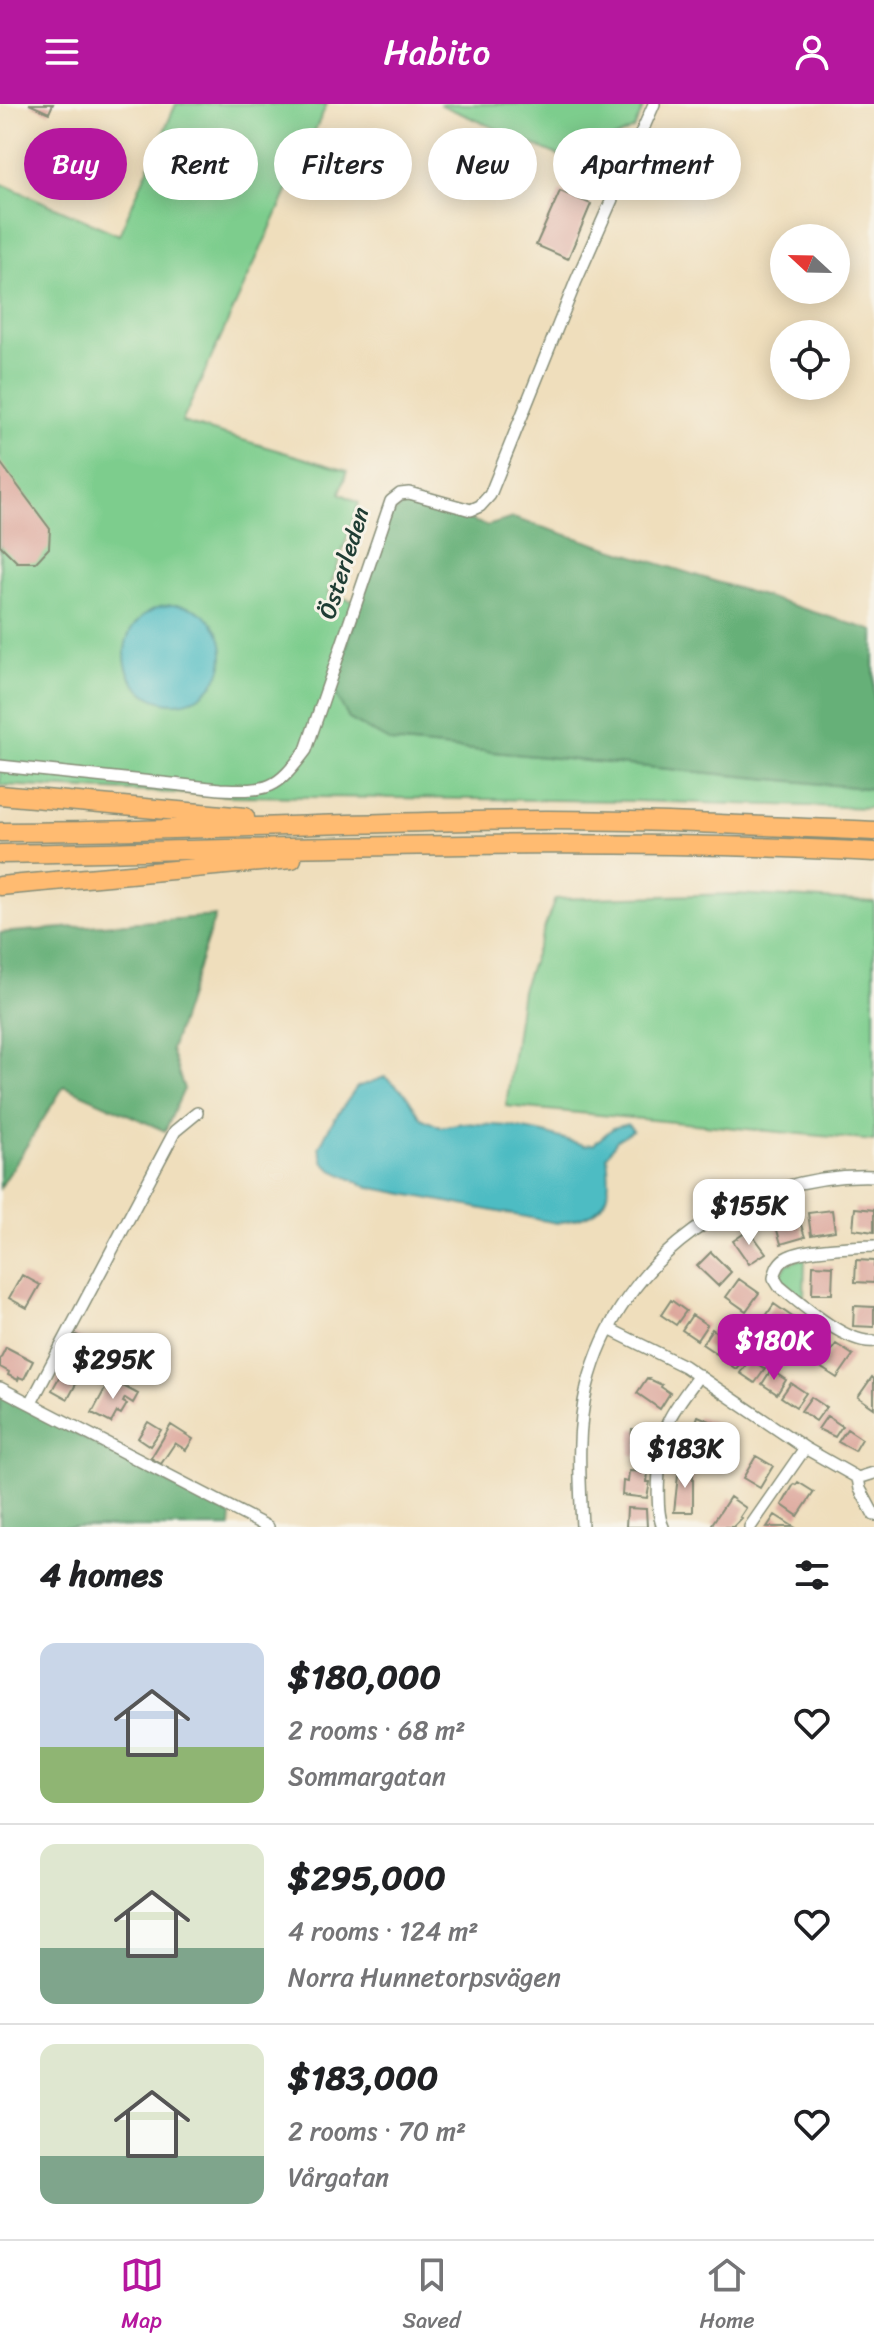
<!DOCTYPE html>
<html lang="en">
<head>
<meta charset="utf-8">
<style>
	:root { --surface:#fff; --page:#f6f6f6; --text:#202124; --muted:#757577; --line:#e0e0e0; --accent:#b5179e }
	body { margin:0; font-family:Sriracha,sans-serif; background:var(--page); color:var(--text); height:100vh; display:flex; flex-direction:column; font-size:30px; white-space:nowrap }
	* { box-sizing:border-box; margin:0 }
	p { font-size:26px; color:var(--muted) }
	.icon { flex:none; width:44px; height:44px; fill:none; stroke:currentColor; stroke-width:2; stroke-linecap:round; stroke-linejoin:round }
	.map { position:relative; height:1423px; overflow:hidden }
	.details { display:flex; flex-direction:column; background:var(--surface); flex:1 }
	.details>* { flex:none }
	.banner { position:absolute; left:24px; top:24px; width:826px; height:72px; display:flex; gap:16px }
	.needle { width:52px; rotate:292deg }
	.buttons { position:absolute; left:770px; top:120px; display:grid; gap:16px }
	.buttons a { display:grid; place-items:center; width:80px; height:80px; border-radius:50%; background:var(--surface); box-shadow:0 4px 20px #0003; font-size:40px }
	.price { position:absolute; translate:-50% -68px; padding:0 18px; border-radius:16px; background:#fff; color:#222; font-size:26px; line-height:52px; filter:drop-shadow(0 2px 4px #0008) }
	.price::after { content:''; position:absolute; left:50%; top:48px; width:24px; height:18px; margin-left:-12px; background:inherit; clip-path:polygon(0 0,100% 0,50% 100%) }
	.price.on { background:var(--accent); color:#fff }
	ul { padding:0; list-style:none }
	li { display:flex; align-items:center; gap:24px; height:200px; padding:0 40px }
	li+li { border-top:2px solid var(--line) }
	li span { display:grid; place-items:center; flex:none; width:224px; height:160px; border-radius:16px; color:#555 }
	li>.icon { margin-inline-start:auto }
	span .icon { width:96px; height:96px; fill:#fffc; stroke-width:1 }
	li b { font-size:34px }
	h2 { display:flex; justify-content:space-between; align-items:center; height:96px; padding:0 40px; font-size:34px }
	.pill { padding:0 28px; border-radius:36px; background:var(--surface); box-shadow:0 4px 20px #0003; font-size:28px; line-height:72px }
	.pill.on { background:var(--accent); color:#fff }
	header { display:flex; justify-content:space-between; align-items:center; height:104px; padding:0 40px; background:var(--accent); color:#fff; font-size:36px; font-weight:600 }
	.menu { display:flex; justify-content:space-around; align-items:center; height:112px; border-top:2px solid var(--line); background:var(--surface); font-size:22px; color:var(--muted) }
	.menu a { display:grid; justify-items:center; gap:4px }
	.menu .on { color:var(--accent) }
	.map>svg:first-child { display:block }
	.green { fill:#7dcd8d; stroke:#4e8560; stroke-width:2 }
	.forest { fill:#66b078; stroke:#427656; stroke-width:2 }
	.water { fill:#4ebcc3; stroke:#367c7c; stroke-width:2 }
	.building { fill:#dda79c }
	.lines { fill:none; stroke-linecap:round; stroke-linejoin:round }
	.minor-casing { stroke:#878e78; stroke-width:14 }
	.primary-casing { stroke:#878e78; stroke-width:21 }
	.minor { stroke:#fff; stroke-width:11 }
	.primary { stroke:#ffbb71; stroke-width:18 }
	.labels { text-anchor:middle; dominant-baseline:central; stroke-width:6; stroke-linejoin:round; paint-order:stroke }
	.street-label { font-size:24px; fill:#1f3d34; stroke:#f7f3e8 }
</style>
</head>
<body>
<header><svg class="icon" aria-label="menu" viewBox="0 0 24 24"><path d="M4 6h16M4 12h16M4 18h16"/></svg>Habito<svg class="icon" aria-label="person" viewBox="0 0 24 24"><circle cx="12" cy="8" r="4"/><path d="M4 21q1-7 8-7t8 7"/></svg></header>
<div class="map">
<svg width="874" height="1423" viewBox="0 0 874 1423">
	<rect width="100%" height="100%" fill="#f7f3e8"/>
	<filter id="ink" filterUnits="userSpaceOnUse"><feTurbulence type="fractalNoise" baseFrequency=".0125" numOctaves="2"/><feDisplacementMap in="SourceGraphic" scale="16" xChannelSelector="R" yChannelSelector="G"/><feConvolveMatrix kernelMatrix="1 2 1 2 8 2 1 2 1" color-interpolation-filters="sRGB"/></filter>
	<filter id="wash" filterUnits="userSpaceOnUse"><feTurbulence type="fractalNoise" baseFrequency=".006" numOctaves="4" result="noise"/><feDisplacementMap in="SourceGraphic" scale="32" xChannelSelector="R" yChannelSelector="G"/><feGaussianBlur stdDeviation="1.8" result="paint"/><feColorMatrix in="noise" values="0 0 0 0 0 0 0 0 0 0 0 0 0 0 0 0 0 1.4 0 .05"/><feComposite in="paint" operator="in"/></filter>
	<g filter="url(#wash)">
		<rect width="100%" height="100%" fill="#efdebc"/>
		<path class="green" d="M 176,0 L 327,0 L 182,318 L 347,367 L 340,389 L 359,399 L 328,489 L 361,500 L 391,638 L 874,685 L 874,704 L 633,697 L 237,692 L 0,681 L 0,79 L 119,131 Z
			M 439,0 L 645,0 L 634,25 L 612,35 L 592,66 Z
			M 736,790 L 874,798 L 874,1037 L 506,1002 L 522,886 L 555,795 Z
			M 805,1154 L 804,1195 L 785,1183 L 781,1171 L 787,1160 Z"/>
		<path class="forest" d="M 418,397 L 487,422 L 513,414 L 874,527 L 874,685 L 391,638 L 349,615 L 333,585 L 388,415 L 403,401 Z
			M 215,812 L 171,946 L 184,985 L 165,1027 L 64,982 L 0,1084 L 0,829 Z
			M 0,1290 L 231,1412 L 230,1423 L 0,1423 Z"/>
		<path class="water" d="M125 550a49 49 0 1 1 98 0a49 49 0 1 1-98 0Z
			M 385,973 L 406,990 L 421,1014 L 440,1023 L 463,1019 L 508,1022 L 544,1029 L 584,1041 L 594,1040 L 613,1024 L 627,1020 L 633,1026 L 617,1036 L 607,1052 C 613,1100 605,1110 557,1119 L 368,1083 L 332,1066 L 324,1059 L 319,1044 L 331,1020 L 357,983 Z"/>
		<g id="blocks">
			<path class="building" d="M 29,0 L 53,0 L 49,9 Z
				M 560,87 L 591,100 L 568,155 L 536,141 Z
				M 0,358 L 50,425 L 49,444 L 36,458 L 17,458 L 0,441 Z
				M 855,1104 L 874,1106 L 874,1128 L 853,1125 Z
				M 832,1106 L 835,1127 L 811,1131 L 808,1109 Z
				M 798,1112 L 805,1133 L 781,1140 L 775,1119 Z
				M 749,1126 L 766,1149 L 749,1160 L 733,1137 Z
				M 711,1148 L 731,1168 L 718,1182 L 697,1162 Z
				M 856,1156 L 874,1157 L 874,1179 L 855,1178 Z
				M 813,1161 L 833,1162 L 832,1190 L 812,1190 Z
				M 22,1171 L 40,1181 L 27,1204 L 9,1194 Z
				M 739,1175 L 759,1189 L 746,1207 L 726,1193 Z
				M 671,1196 L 686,1207 L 676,1221 L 661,1211 Z
				M 774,1200 L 794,1214 L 782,1232 L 762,1218 Z
				M 854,1202 L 874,1203 L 874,1223 L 853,1222 Z
				M 692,1211 L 707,1221 L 697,1236 L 682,1226 Z
				M 799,1217 L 820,1231 L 807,1249 L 787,1235 Z
				M 712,1225 L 727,1235 L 717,1250 L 702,1240 Z
				M 74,1230 L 91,1238 L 82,1255 L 66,1246 Z
				M 836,1240 L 853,1251 L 837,1274 L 820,1263 Z
				M 731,1241 L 746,1251 L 736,1265 L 721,1255 Z
				M 6,1243 L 33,1257 L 24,1275 L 19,1273 L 18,1276 L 8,1271 L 9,1268 L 0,1263 L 0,1255 Z
				M 750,1255 L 765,1265 L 755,1279 L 740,1269 Z
				M 67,1259 L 83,1267 L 68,1295 L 52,1286 Z
				M 771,1266 L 786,1276 L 777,1290 L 762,1280 Z
				M 872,1273 L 874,1275 L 874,1304 L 858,1293 Z
				M 647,1274 L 662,1281 L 661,1283 L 670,1289 L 660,1305 L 637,1289 Z
				M 114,1277 L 138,1290 L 133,1299 L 125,1294 L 123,1298 L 127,1300 L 121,1310 L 117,1308 L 111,1319 L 92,1309 L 107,1281 L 110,1283 Z
				M 791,1279 L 806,1289 L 796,1303 L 781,1293 Z
				M 811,1293 L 826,1303 L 816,1317 L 801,1307 Z
				M 698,1312 L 715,1319 L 711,1328 L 695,1321 Z
				M 827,1312 L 842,1322 L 835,1333 L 818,1325 Z
				M 148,1318 L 161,1326 L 150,1342 L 138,1334 Z
				M 171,1321 L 193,1335 L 186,1346 L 175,1339 L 161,1360 L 151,1354 Z
				M 687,1322 L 704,1329 L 695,1353 L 678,1346 Z
				M 632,1325 L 650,1326 L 648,1352 L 630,1351 Z
				M 847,1325 L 862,1335 L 855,1347 L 838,1338 Z
				M 756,1352 L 773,1362 L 760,1384 L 743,1374 Z
				M 679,1362 L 693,1363 L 693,1408 L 674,1408 Z
				M 629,1367 L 648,1368 L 647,1378 L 650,1378 L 647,1394 L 622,1391 L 623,1377 L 628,1378 Z
				M 798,1378 L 814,1388 L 798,1412 L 782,1401 L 794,1380 L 796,1381 Z
				M 730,1393 L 746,1404 L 740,1413 L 742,1414 L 733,1423 L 716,1423 L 712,1420 Z
				M 627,1404 L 646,1405 L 647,1423 L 626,1423 Z
				M 775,1411 L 794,1423 L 767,1423 Z"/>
		</g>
	</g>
	<g filter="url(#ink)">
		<use href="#blocks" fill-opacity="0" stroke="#878e78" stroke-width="2"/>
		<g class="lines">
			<defs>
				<path id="minor" d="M 0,662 L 220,685 C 270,687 276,686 306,646 L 391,397 L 400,390 L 409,389 L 471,406 L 480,402 L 490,391 L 576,177 L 654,0
					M 874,1142 C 853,1143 806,1144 788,1153 C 779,1157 776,1165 774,1174 L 779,1182 C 801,1200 846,1240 874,1237
					M 609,1225 L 684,1262 L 805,1344 L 858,1374 L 874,1369
					M 0,1284 L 268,1423
					M 31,1299 L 175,1027 L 197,1009
					M 858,1374 L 860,1385 L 874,1411
					M 582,1423 C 580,1377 576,1329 587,1283 C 619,1153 743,1068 874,1072
					M 663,1423 C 654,1405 659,1337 668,1318 C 675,1302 689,1286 699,1271
					M 750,1423 L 805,1344"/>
				<path id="primary" d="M 0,691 L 245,713
					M 0,728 C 182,728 364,717 546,716 C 656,716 765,722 874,727
					M 0,750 C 291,745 583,732 874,748
					M 0,782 L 292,755"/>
			</defs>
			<use href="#minor" class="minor-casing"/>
			<use href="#primary" class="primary-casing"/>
			<use href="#minor" class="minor"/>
			<use href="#primary" class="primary"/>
		</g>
	</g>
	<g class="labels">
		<g class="street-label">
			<text transform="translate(344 459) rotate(-72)">Österleden</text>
		</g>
	</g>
</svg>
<div class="buttons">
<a><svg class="needle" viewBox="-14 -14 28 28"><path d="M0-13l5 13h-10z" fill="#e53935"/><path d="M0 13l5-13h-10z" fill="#757577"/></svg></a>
<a><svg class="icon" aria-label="locate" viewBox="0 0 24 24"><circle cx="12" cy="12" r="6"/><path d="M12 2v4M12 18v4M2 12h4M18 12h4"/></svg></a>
</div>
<b class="price" style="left:749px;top:1143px">$155K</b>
<b class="price on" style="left:774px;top:1278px">$180K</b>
<b class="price" style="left:113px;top:1297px">$295K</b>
<b class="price" style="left:685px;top:1386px">$183K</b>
<div class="banner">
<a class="pill on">Buy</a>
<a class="pill">Rent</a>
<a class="pill">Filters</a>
<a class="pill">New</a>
<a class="pill">Apartment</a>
</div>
</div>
<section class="details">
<h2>4 homes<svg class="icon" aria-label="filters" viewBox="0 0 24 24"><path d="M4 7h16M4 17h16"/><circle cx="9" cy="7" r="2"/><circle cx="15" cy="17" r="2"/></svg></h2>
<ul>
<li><span style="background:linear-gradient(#c9d6e8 65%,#8fb573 0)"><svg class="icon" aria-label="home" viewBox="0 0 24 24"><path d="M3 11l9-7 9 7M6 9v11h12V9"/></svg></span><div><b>$180,000</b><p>2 rooms · 68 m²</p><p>Sommargatan</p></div><svg class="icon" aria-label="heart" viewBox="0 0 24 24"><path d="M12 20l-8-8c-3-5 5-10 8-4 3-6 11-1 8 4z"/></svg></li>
<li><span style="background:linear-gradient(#dfe7d0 65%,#7fa58c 0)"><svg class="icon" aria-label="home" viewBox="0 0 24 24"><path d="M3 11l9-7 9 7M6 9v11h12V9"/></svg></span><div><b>$295,000</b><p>4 rooms · 124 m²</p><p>Norra Hunnetorpsvägen</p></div><svg class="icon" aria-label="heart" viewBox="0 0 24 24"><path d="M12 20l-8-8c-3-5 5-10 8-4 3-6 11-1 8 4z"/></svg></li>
<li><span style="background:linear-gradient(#dfe7d0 70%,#7fa58c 0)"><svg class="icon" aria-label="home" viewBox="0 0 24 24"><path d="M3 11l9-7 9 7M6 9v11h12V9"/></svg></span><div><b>$183,000</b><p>2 rooms · 70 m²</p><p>Vårgatan</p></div><svg class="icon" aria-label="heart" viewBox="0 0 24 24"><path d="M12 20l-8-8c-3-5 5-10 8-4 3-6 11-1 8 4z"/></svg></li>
</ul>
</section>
<nav class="menu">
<a class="on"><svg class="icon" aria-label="map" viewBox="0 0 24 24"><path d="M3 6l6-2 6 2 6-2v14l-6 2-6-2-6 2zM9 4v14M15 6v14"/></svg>Map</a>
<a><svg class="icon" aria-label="saved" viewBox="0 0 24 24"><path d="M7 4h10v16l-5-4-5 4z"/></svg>Saved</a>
<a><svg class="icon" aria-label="home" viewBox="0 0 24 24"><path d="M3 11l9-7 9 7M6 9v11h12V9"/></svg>Home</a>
</nav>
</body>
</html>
